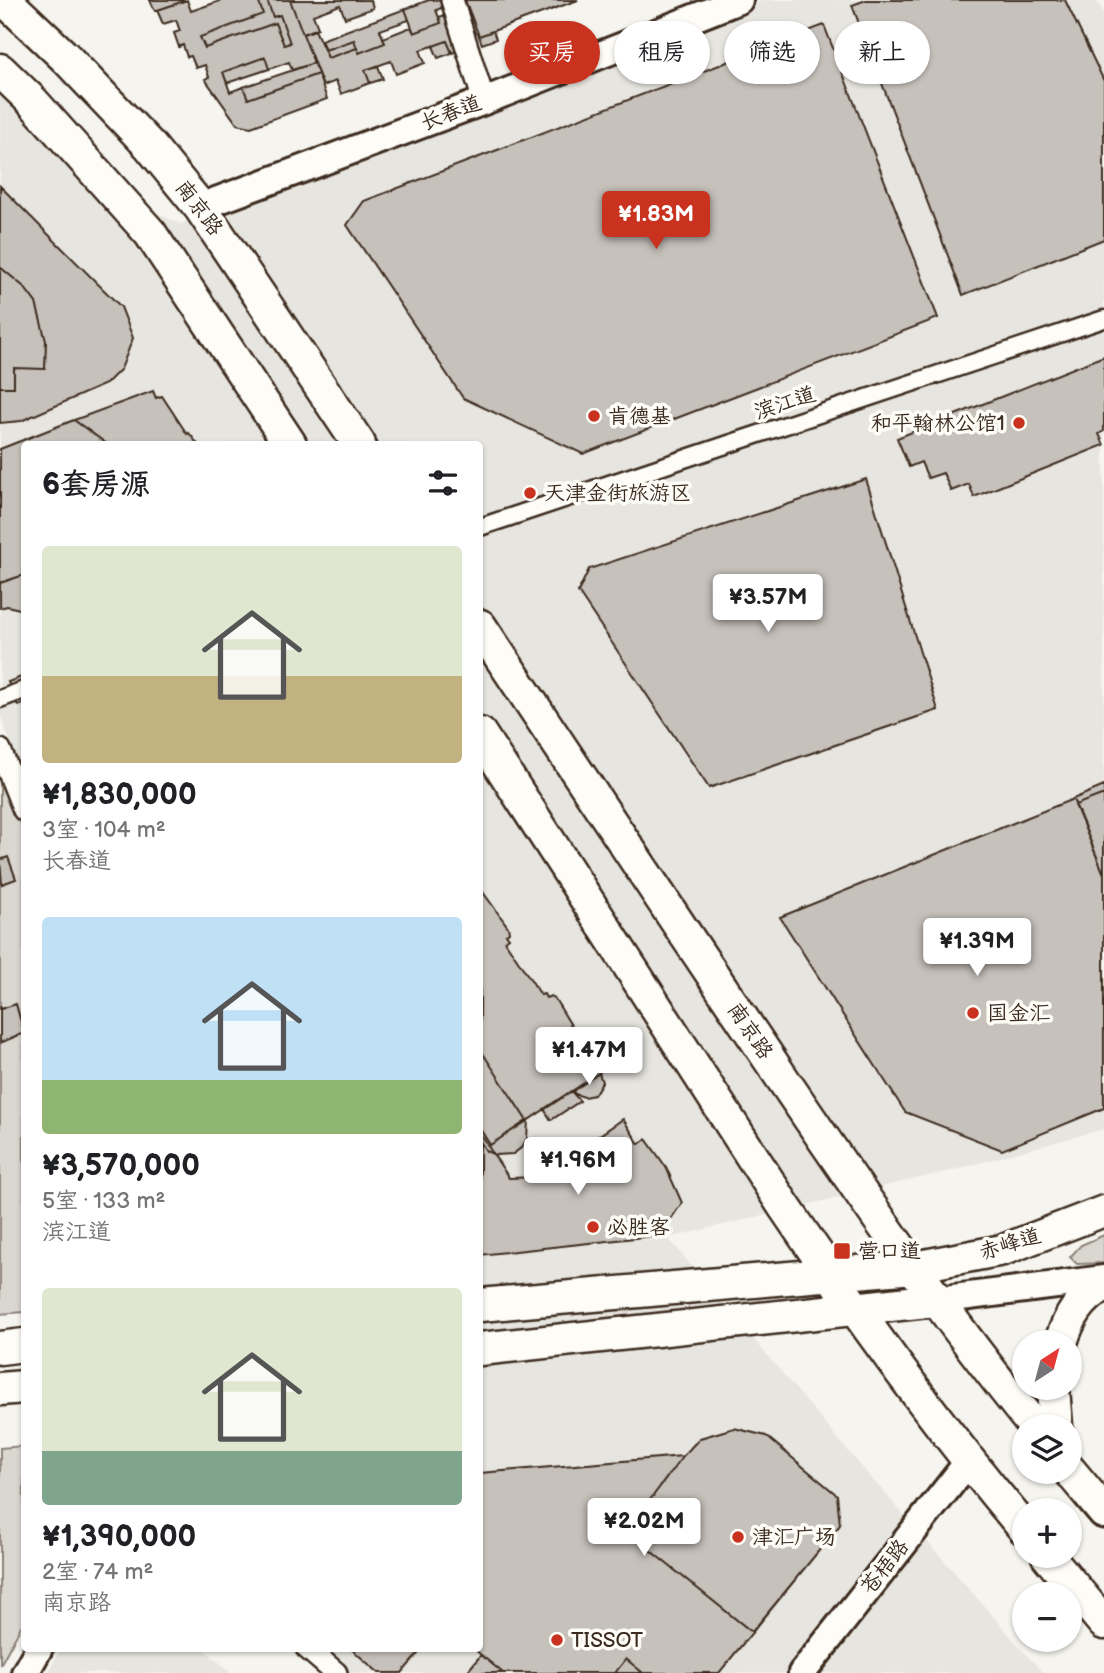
<!DOCTYPE html>
<html lang="zh">
<head>
<meta charset="utf-8">
<style>
	:root { --surface:#fff; --page:#f2f2f2; --text:#202124; --muted:#757577; --accent:#c8321e }
	body { margin:0; font-family:"Balsamiq Sans","LXGW WenKai TC",sans-serif; background:var(--page); color:var(--text); height:100vh; display:flex; flex-direction:column; font-size:26px; white-space:nowrap }
	* { box-sizing:border-box; margin:0 }
	p { font-size:23px; color:var(--muted) }
	.icon { flex:none; width:38px; height:38px; fill:none; stroke:currentColor; stroke-width:2; stroke-linecap:round; stroke-linejoin:round }
	.map { position:relative; flex:1; overflow:hidden }
	.sheet { position:absolute; left:21px; top:441px; width:462px; height:1211px; display:flex; flex-direction:column; background:var(--surface); border-radius:7px; box-shadow:0 2px 5px #0004 }
	.sheet>* { flex:none }
	.top-card { position:absolute; left:504px; top:21px; width:494px; height:63px; display:flex; gap:14px }
	.needle { width:46px; rotate:36deg }
	.buttons { position:absolute; left:1012px; top:1330px; display:grid; gap:14px }
	.buttons a { display:grid; place-items:center; width:70px; height:70px; border-radius:50%; background:var(--surface); box-shadow:0 2px 5px #0004; font-size:35px }
	.price { position:absolute; translate:-50% -60px; padding:0 16px; border-radius:7px; background:#fff; color:#222; font-size:23px; line-height:46px; filter:drop-shadow(0 2px 4px #0008) }
	.price::after { content:''; position:absolute; left:50%; top:42px; width:21px; height:16px; margin-left:-10px; background:inherit; clip-path:polygon(0 0,100% 0,50% 100%) }
	.price.selected { background:var(--accent); color:#fff }
	ul { padding:0; list-style:none }
	li { display:grid; align-content:center; gap:14px; height:371px; padding:0 21px }
	li span { display:grid; place-items:center; height:217px; border-radius:7px; color:#555 }
	li>.icon { margin-inline-start:auto }
	span .icon { width:126px; height:126px; fill:#fffc; stroke-width:1 }
	li b { font-size:30px }
	h2 { display:flex; justify-content:space-between; align-items:center; height:84px; padding:0 21px; font-size:30px }
	.chip { padding:0 24px; border-radius:32px; background:var(--surface); box-shadow:0 2px 5px #0004; font-size:24px; line-height:63px }
	.chip.selected { background:var(--accent); color:#fff }
	.map>svg:first-child { display:block }
	.built { fill:#e7e5df }
	.green { fill:#dad6d0; stroke:#8a8077; stroke-width:2 }
	.building { fill:#c7c1bb; stroke:#3b2a1e; stroke-width:2 }
	.lines { fill:none; stroke-linecap:round; stroke-linejoin:round }
	.pedestrian-casing { stroke:#3b2a1e; stroke-width:21 }
	.minor-casing { stroke:#3b2a1e; stroke-width:26 }
	.tertiary-casing { stroke:#3b2a1e; stroke-width:32 }
	.secondary-casing { stroke:#3b2a1e; stroke-width:35 }
	.primary-casing { stroke:#3b2a1e; stroke-width:37 }
	.pedestrian { stroke:#fdfcf7; stroke-width:16 }
	.minor { stroke:#fdfcf7; stroke-width:21 }
	.tertiary { stroke:#fdfcf7; stroke-width:26 }
	.secondary { stroke:#fdfcf7; stroke-width:30 }
	.primary { stroke:#fdfcf7; stroke-width:32 }
	.poi-dot { fill:#c8321e; stroke:#fdfcf7; stroke-width:2.5 }
	.labels { text-anchor:middle; dominant-baseline:central; stroke-width:7; stroke-linejoin:round; paint-order:stroke }
	.street-label { font-size:21px; fill:#3b2a1e; stroke:#fdfcf7 }
	.poi-label { font-size:21px; fill:#3b2a1e; stroke:#fdfcf7; text-anchor:start }
</style>
</head>
<body>
<div class="map">
<svg width="1104" height="1673" viewBox="0 0 1104 1673">
	<rect width="100%" height="100%" fill="#f5f4ee"/>
	<filter id="ink" filterUnits="userSpaceOnUse"><feTurbulence type="fractalNoise" baseFrequency=".0143" numOctaves="2"/><feDisplacementMap in="SourceGraphic" scale="14" xChannelSelector="R" yChannelSelector="G"/><feConvolveMatrix kernelMatrix="1 2 1 2 8 2 1 2 1" color-interpolation-filters="sRGB"/></filter>
	<g filter="url(#ink)">
		<path class="built" d="M 763,0 L 1096,0 L 1104,14 L 1104,1129 L 957,1169 L 668,1238 L 859,1464 L 1043,1673 L 331,1673 L 301,1649 L 480,1648 L 480,444 L 24,444 L 24,778 L 0,715 L 0,81 L 98,185 L 180,224 L 494,107 Z
			M 61,1648 L 204,1649 L 231,1673 L 48,1673 Z"/>
		<path class="green" d="M 0,771 L 24,831 L 24,1312 L 0,1314 Z
			M 1104,1235 L 1104,1263 L 1077,1264 L 1070,1257 L 1081,1245 Z
			M 24,1446 L 24,1621 L 0,1665 L 0,1448 Z"/>
		<path class="building" d="M 150,0 L 184,0 L 184,1 L 155,11 Z
			M 187,0 L 191,11 L 223,0 L 290,0 L 314,63 L 292,70 L 289,62 L 269,69 L 265,57 L 223,72 L 230,92 L 243,87 L 248,99 L 318,74 L 327,99 L 251,127 L 237,124 L 205,79 L 209,77 L 205,65 L 196,68 L 191,56 L 187,57 L 183,45 L 179,47 L 174,33 L 180,31 L 176,20 L 163,24 L 157,10 Z
			M 258,0 L 267,0 L 273,17 L 280,15 L 290,43 L 284,45 L 275,23 L 205,48 L 200,37 L 263,14 Z
			M 290,0 L 371,0 L 373,8 L 345,18 L 340,5 L 313,15 L 318,28 L 303,34 Z
			M 429,0 L 448,0 L 450,5 L 436,10 L 441,23 L 414,33 L 405,9 Z
			M 465,0 L 578,0 L 479,36 Z
			M 866,0 L 1065,0 L 1104,81 L 1104,239 L 963,295 L 852,5 Z
			M 405,9 L 409,20 L 380,30 L 385,43 L 359,53 L 354,40 L 325,50 L 321,40 Z
			M 453,12 L 466,48 L 452,53 L 447,41 L 433,46 L 420,50 L 425,63 L 396,74 L 391,61 L 365,70 L 370,83 L 341,94 L 336,81 L 323,86 L 303,34 L 315,30 L 328,58 L 357,48 L 359,53 L 385,43 L 383,38 L 411,27 L 414,33 L 441,23 L 439,17 Z
			M 824,25 L 938,318 L 583,454 L 463,398 L 347,225 L 364,201 Z
			M 493,31 L 496,39 L 482,44 L 479,36 Z
			M 354,40 L 357,48 L 328,58 L 325,50 Z
			M 447,41 L 452,53 L 438,58 L 433,46 Z
			M 265,57 L 269,69 L 227,83 L 223,72 Z
			M 314,63 L 318,74 L 248,99 L 243,87 Z
			M 378,66 L 383,79 L 370,83 L 365,70 Z
			M 0,186 L 121,307 L 133,338 L 121,369 L 106,384 L 21,421 L 0,423 Z
			M 0,267 L 24,287 L 36,303 L 46,341 L 45,369 L 14,368 L 14,387 L 0,387 Z
			M 1104,356 L 1104,431 L 1099,434 L 1104,445 L 974,497 L 969,484 L 951,491 L 943,473 L 928,478 L 921,462 L 909,467 L 897,438 Z
			M 153,391 L 156,398 L 162,396 L 187,434 L 189,433 L 197,443 L 192,444 L 107,444 L 74,420 Z
			M 74,420 L 107,444 L 24,444 L 24,575 L 0,583 L 0,449 Z
			M 866,479 L 938,710 L 709,788 L 578,592 L 589,569 Z
			M 24,575 L 24,610 L 7,606 L 0,608 L 0,583 Z
			M 24,676 L 24,704 L 18,706 L 8,682 Z
			M 1104,786 L 1104,874 L 1073,799 Z
			M 1104,794 L 1104,874 L 1075,805 Z
			M 1073,799 L 1104,874 L 1104,1108 L 1002,1150 L 905,1112 L 780,917 Z
			M 8,857 L 16,879 L 2,884 L 0,860 Z
			M 480,888 L 508,927 L 509,932 L 506,934 L 509,938 L 505,941 L 541,995 L 544,994 L 546,998 L 551,996 L 555,999 L 583,1045 L 597,1041 L 601,1047 L 598,1054 L 605,1053 L 609,1060 L 599,1073 L 527,1121 L 480,1049 Z
			M 16,1004 L 24,1033 L 0,1043 L 0,1006 L 1,1009 Z
			M 480,1049 L 527,1121 L 490,1145 L 480,1129 Z
			M 599,1073 L 602,1082 L 594,1095 L 584,1097 L 575,1094 L 573,1091 Z
			M 571,1091 L 580,1101 L 551,1120 L 544,1109 Z
			M 623,1119 L 639,1144 L 646,1139 L 666,1167 L 682,1203 L 668,1223 L 653,1236 L 480,1255 L 480,1134 L 509,1178 L 539,1177 Z
			M 528,1120 L 527,1139 L 521,1148 L 513,1154 L 495,1155 L 486,1151 L 480,1141 L 480,1129 L 490,1145 Z
			M 734,1428 L 766,1436 L 837,1495 L 840,1525 L 719,1673 L 466,1673 L 481,1655 L 473,1648 L 480,1648 L 480,1473 L 683,1456 L 700,1438 Z
			M 734,1428 L 766,1436 L 837,1495 L 840,1525 L 752,1632 L 647,1548 L 641,1512 L 683,1456 L 700,1438 Z
			M 350,1648 L 423,1648 L 402,1673 L 379,1673 Z
			M 350,1648 L 423,1648 L 402,1673 L 379,1673 Z
			M 481,1655 L 503,1673 L 466,1673 Z
			M 626,1659 L 643,1673 L 615,1673 Z"/>
		<g class="lines">
			<defs>
				<path id="pedestrian" d="M 480,527 L 1104,319
					M 0,699 L 24,690"/>
				<path id="minor" d="M 452,0 L 484,101
					M 0,750 L 24,810
					M 307,1648 L 336,1673"/>
				<path id="tertiary" d="M 200,207 L 484,101 L 739,0
					M 937,1300 L 1104,1279
					M 25,1673 L 39,1648
					M 802,1673 L 968,1462"/>
				<path id="secondary" d="M 914,1267 L 1003,1250 L 1104,1211"/>
				<path id="primary" d="M 5,0 L 66,58 L 150,146 L 200,207 L 359,444
					M 0,70 L 32,101 L 150,233 L 290,444
					M 480,626 C 580,776 679,926 780,1075 C 861,1194 943,1314 1034,1426
					M 480,734 L 784,1206 C 859,1317 937,1425 1024,1528
					M 480,1305 L 914,1267
					M 1061,1342 C 1069,1317 1080,1298 1104,1285
					M 0,1348 L 24,1345
					M 480,1349 L 937,1300
					M 1053,1388 L 1056,1426
					M 0,1389 L 24,1387
					M 1069,1470 L 1104,1512
					M 1048,1556 L 1104,1623"/>
			</defs>
			<use href="#pedestrian" class="pedestrian-casing"/>
			<use href="#minor" class="minor-casing"/>
			<use href="#tertiary" class="tertiary-casing"/>
			<use href="#secondary" class="secondary-casing"/>
			<use href="#primary" class="primary-casing"/>
			<use href="#pedestrian" class="pedestrian"/>
			<use href="#minor" class="minor"/>
			<use href="#tertiary" class="tertiary"/>
			<use href="#secondary" class="secondary"/>
			<use href="#primary" class="primary"/>
		</g>
	</g>
	<g class="poi-dot">
		<circle cx="594" cy="416" r="7"/>
		<circle cx="1019" cy="423" r="7"/>
		<circle cx="530" cy="493" r="7"/>
		<circle cx="973" cy="1013" r="7"/>
		<circle cx="593" cy="1227" r="7"/>
		<rect x="833" y="1242" width="18" height="18" rx="3.5"/>
		<circle cx="738" cy="1537" r="7"/>
		<circle cx="557" cy="1640" r="7"/>
	</g>
	<g class="labels">
		<g class="street-label">
			<text transform="translate(451 113) rotate(-21)">长春道</text>
			<text transform="translate(199 208) rotate(53)">南京路</text>
			<text transform="translate(785 403) rotate(-18)">滨江道</text>
			<text transform="translate(750 1031) rotate(56)">南京路</text>
			<text transform="translate(1010 1244) rotate(-17)">赤峰道</text>
			<text transform="translate(885 1567) rotate(-52)">苍梧路</text>
		</g>
		<g class="poi-label">
			<text x="608" y="416">肯德基</text>
			<text x="1005" y="423" text-anchor="end">和平翰林公馆1</text>
			<text x="544" y="493">天津金街旅游区</text>
			<text x="987" y="1013">国金汇</text>
			<text x="607" y="1227">必胜客</text>
			<text x="858" y="1251">营口道</text>
			<text x="752" y="1537">津汇广场</text>
			<text x="571" y="1640">TISSOT</text>
		</g>
	</g>
</svg>
<div class="buttons">
<a><svg class="needle" viewBox="-14 -14 28 28"><path d="M0-13l5 13h-10z" fill="#e53935"/><path d="M0 13l5-13h-10z" fill="#757577"/></svg></a>
<a><svg class="icon" aria-label="layers" viewBox="0 0 24 24"><path d="M12 4l9 5-9 5-9-5zM3 14l9 5 9-5"/></svg></a>
<a>+</a>
<a>−</a>
</div>
<b class="price selected" style="left:656px;top:251px">¥1.83M</b>
<b class="price" style="left:768px;top:634px">¥3.57M</b>
<b class="price" style="left:977px;top:978px">¥1.39M</b>
<b class="price" style="left:589px;top:1087px">¥1.47M</b>
<b class="price" style="left:578px;top:1197px">¥1.96M</b>
<b class="price" style="left:644px;top:1558px">¥2.02M</b>
<div class="top-card">
<a class="chip selected">买房</a>
<a class="chip">租房</a>
<a class="chip">筛选</a>
<a class="chip">新上</a>
</div>
<section class="sheet">
<h2>6套房源<svg class="icon" aria-label="filters" viewBox="0 0 24 24"><path d="M4 7h16M4 17h16"/><circle cx="9" cy="7" r="2"/><circle cx="15" cy="17" r="2"/></svg></h2>
<ul>
<li><span style="background:linear-gradient(#dfe7d0 60%,#c2b280 0)"><svg class="icon" aria-label="home" viewBox="0 0 24 24"><path d="M3 11l9-7 9 7M6 9v11h12V9"/></svg></span><div><b>¥1,830,000</b><p>3室 · 104 m²</p><p>长春道</p></div></li>
<li><span style="background:linear-gradient(#bfe0f5 75%,#8fb573 0)"><svg class="icon" aria-label="home" viewBox="0 0 24 24"><path d="M3 11l9-7 9 7M6 9v11h12V9"/></svg></span><div><b>¥3,570,000</b><p>5室 · 133 m²</p><p>滨江道</p></div></li>
<li><span style="background:linear-gradient(#dfe7d0 75%,#7fa58c 0)"><svg class="icon" aria-label="home" viewBox="0 0 24 24"><path d="M3 11l9-7 9 7M6 9v11h12V9"/></svg></span><div><b>¥1,390,000</b><p>2室 · 74 m²</p><p>南京路</p></div></li>
</ul>
</section>
</div>
</body>
</html>
